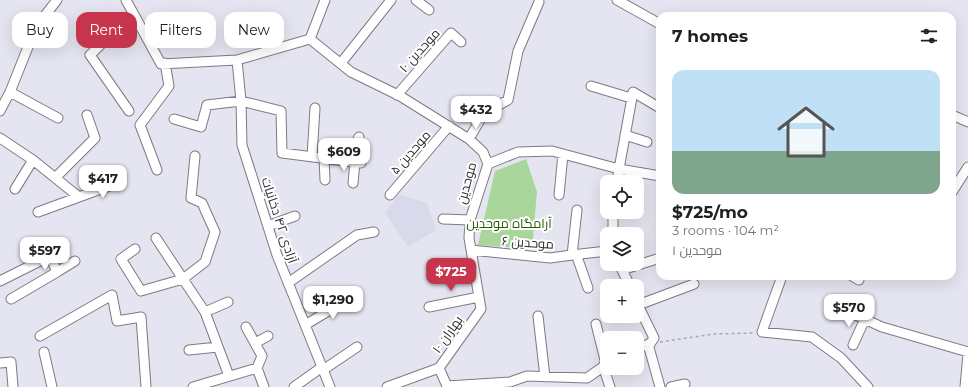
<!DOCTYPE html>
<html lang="en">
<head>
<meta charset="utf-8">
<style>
	:root { --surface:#fff; --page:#f6f6f6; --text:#202124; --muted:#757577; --accent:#c6354c }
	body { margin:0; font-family:Montserrat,Cairo,sans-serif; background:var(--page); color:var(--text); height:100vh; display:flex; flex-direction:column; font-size:15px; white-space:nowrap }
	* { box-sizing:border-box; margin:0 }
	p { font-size:13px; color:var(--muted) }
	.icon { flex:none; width:22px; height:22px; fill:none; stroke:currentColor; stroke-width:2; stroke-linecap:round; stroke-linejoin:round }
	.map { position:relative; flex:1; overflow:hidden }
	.sheet { position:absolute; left:656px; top:12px; width:300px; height:268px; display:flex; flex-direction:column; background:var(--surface); border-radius:12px; box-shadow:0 4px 16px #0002 }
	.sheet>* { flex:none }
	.top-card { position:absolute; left:12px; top:12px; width:380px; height:36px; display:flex; gap:8px }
	.tools { position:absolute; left:600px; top:175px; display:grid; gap:8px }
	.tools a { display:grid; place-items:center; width:44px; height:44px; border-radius:8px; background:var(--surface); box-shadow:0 4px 16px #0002; font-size:20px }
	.price { position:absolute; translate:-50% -34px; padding:0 9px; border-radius:8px; background:#fff; color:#222; font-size:13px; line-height:26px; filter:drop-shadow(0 1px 2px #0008) }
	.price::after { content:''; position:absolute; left:50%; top:24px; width:12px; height:9px; margin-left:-6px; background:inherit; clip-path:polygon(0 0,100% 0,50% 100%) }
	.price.active { background:var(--accent); color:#fff }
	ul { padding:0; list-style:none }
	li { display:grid; align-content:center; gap:8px; height:212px; padding:0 16px }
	li span { display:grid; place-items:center; height:124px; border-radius:12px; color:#555 }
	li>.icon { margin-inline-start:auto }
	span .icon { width:72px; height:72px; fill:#fffc; stroke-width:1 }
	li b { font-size:17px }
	h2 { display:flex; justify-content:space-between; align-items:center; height:48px; padding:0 16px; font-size:17px }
	.pill { padding:0 14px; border-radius:12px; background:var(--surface); box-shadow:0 4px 16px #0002; font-size:14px; line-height:36px }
	.pill.active { background:var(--accent); color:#fff }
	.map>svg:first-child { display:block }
	.built { fill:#dad9ec }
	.green { fill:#a9d69a }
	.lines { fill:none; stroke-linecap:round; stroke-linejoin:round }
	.minor-casing { stroke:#7b7b85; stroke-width:11 }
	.path { stroke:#a7a7b0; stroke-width:1.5; stroke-dasharray:3 3; stroke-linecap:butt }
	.minor { stroke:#fff; stroke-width:9 }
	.labels { text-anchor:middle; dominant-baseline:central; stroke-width:4; stroke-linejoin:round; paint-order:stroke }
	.street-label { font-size:13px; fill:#2d2d31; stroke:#fff }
	.park-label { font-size:13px; fill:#235c04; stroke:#fff }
</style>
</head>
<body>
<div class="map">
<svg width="968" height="387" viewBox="0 0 968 387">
	<rect width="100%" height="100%" fill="#e5e5f1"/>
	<path class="built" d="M 399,194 L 427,203 L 436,230 L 408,247 L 385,213 Z"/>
	<path class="green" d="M 526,159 L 537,192 L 532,249 L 478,245 L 495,171 Z"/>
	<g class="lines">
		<defs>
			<path id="minor" d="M 126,0 L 161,64 L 237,60 L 310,39
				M 416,0 L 429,10
				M 617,0 L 660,24
				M 310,39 L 351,72 L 400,96 L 469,139 L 483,152 L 488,164 L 470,220 L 469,238 L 481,309 L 439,368 L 387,387
				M 310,39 L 325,0
				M 237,60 L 241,101 L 242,145 L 277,255 L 330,387
				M 341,63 L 391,0
				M 591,86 L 631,98
				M 10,92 L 58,118
				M 397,95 L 451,33 L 461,42
				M 660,108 L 633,92 L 619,169 L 660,176
				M 0,111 L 10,92 L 36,27 L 57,0
				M 129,111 L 90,55 L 133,13
				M 952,115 L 968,122
				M 174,119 L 201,127 L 207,105 L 241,101 L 281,111 L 282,153 L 361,163
				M 625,135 L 647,142
				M 0,138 L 33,160 L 79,197
				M 469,139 L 484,113 L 508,100 L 518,51 L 539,2
				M 312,157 L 315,108
				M 324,158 L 325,180
				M 346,161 L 359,137
				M 488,164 L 518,152 L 552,151 L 619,169 L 617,182
				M 157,170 L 140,125 L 169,86 L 165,63
				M 56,177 L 95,138 L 87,115
				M 353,183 L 355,162
				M 15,189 L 33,160
				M 952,192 L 968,167
				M 390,195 L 449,126
				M 559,195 L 563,154
				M 38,212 L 120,182
				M 443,219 L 470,220
				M 268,226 L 295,216
				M 613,234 L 613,212
				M 156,238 L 183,279 L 205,262 L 215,232 L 202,203 L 191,198 L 195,156
				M 135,249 L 121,259 L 141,291 L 183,279 L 205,312 L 229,376
				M 471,250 L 550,258 L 572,255 L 607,251
				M 576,254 L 588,288
				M 572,255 L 577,210
				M 619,264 L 630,286
				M 622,270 L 660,258
				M 782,276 L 762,332 L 812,337 L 841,358 L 868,387
				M 852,276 L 859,280
				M 0,281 L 50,256 L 57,272 L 75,261
				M 288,283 L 357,235 L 374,232
				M 11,299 L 57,272
				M 637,303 L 654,338 L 650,344 L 637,348
				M 638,305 L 694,284
				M 836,306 L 882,327 L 968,352
				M 429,307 L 479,297
				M 205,312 L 228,302
				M 538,316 L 545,377
				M 596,324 L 606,364
				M 305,325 L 350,298
				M 246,327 L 262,356 L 257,368
				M 40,336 L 112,295 L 117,321 L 141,317 L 146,387
				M 255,343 L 268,336
				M 648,344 L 660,387
				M 853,345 L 865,319
				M 189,350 L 218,347
				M 44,352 L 52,387
				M 0,363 L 11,362 L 13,387
				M 603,366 L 610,387
				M 439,368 L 447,386 L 510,382 L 527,376 L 587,378 L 607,364
				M 323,370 L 357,347
				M 193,387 L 257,368 L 264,387
				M 294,387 L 322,367
				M 671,387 L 685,384
				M 965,387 L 968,354"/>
		</defs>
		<use href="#minor" class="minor-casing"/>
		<path class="path" d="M 660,342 L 714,334 L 754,333"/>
		<use href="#minor" class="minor"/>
	</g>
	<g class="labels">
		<g class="street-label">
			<text transform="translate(419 50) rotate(-48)">موحدین ۱۰</text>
			<text transform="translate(410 152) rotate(-49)">موحدین ۵</text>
			<text transform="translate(466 183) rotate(-75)">موحدین</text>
			<text transform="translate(280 220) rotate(72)">آزادی ۴۲ دخانیات</text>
			<text transform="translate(528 242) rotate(4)">موحدین ۶</text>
			<text transform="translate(447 334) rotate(-55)">بهاران ۱۰</text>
		</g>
		<g class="park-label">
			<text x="509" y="223">آرامگاه موحدین</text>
		</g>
	</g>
</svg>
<div class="tools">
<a><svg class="icon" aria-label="locate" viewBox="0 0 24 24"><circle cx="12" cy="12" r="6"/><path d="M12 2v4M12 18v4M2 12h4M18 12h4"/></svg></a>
<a><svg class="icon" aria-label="layers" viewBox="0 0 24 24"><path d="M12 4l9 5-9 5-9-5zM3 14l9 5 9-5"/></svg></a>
<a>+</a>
<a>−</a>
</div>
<b class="price" style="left:476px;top:130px">$432</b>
<b class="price" style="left:344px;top:172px">$609</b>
<b class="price" style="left:103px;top:199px">$417</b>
<b class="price" style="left:45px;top:271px">$597</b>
<b class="price active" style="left:451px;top:292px">$725</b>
<b class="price" style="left:333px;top:320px">$1,290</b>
<b class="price" style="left:849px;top:328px">$570</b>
<div class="top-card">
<a class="pill">Buy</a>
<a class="pill active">Rent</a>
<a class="pill">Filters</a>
<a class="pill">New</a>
</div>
<section class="sheet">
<h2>7 homes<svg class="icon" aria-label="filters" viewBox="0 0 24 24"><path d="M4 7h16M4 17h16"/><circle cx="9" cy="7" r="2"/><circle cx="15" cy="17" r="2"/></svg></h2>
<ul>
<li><span style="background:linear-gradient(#bfe0f5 65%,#7fa58c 0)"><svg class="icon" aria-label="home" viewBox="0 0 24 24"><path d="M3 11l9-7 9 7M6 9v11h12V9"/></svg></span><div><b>$725/mo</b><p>3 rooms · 104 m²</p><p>موحدین ۱</p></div></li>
</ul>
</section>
</div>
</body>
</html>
